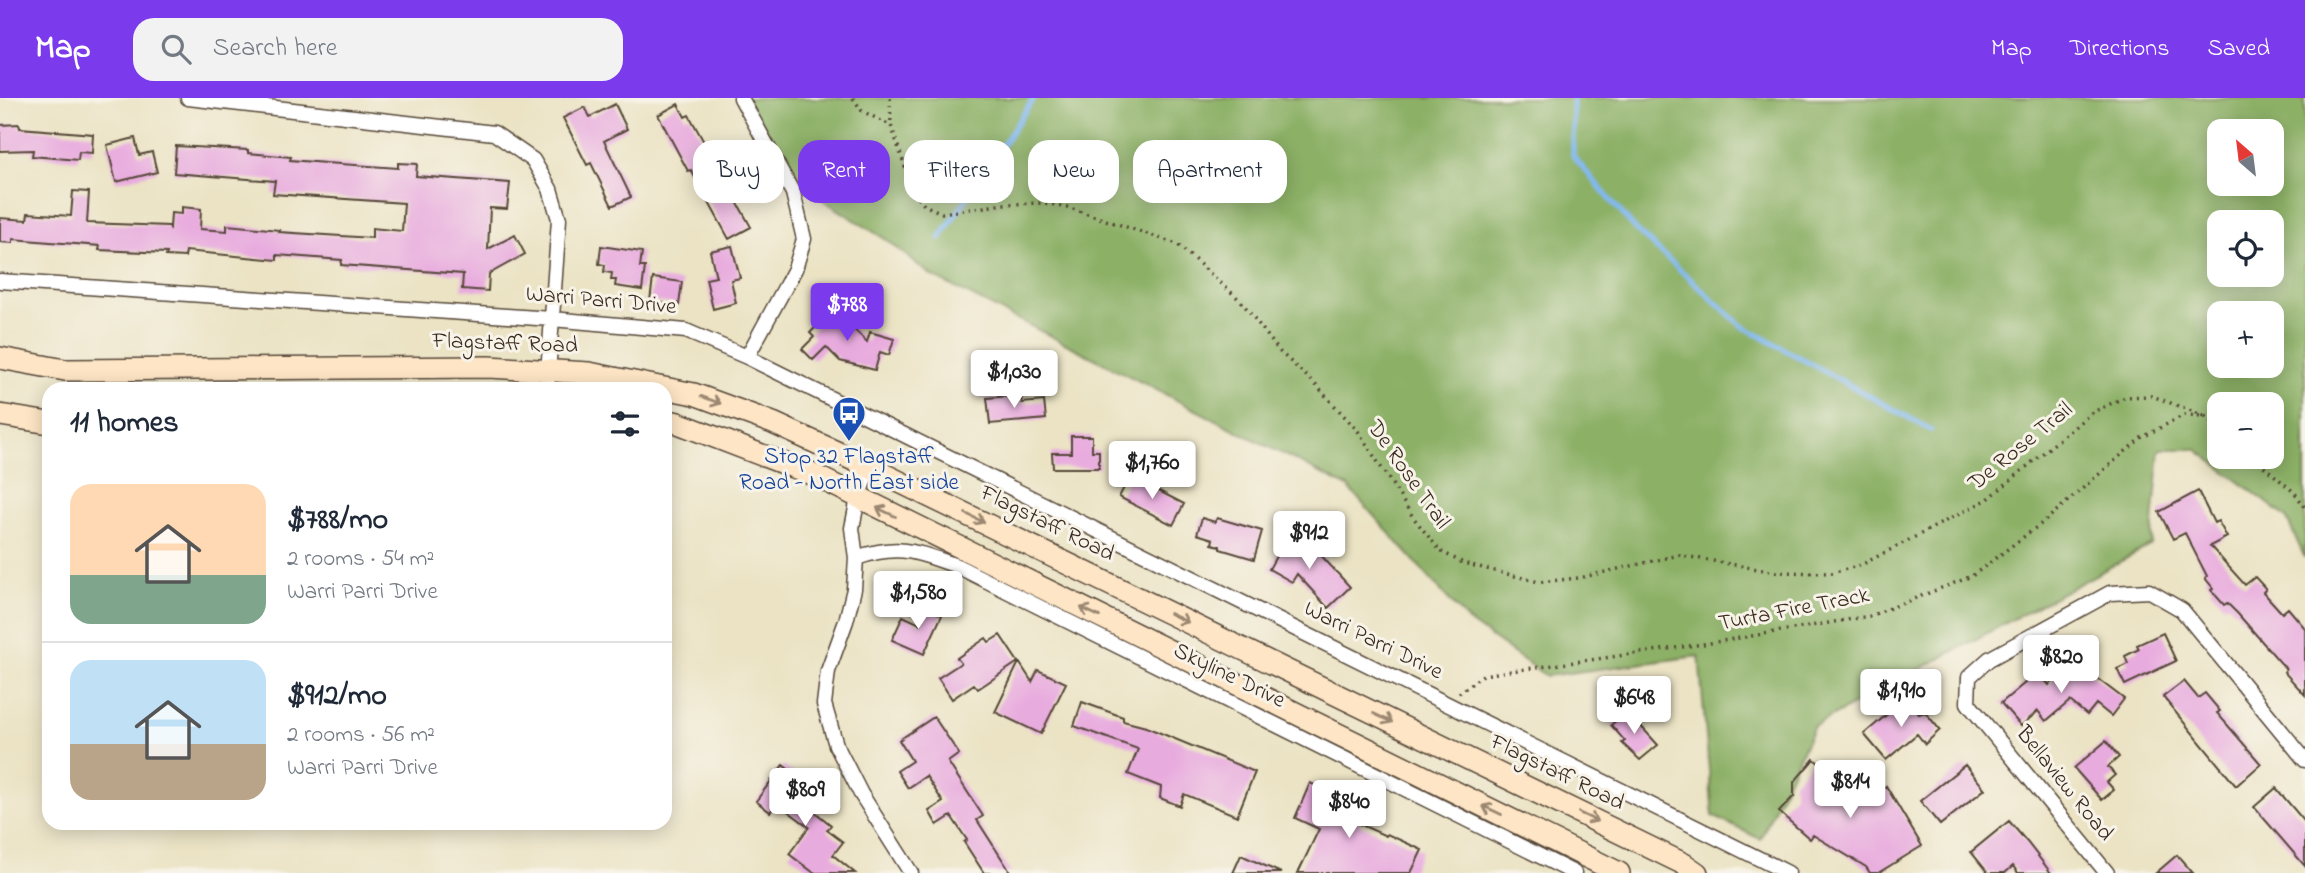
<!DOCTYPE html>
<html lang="en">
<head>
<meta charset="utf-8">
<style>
	:root { --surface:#fff; --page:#f2f2f3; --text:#1f2937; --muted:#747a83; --line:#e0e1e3; --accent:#7c3aed }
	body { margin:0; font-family:"Indie Flower",sans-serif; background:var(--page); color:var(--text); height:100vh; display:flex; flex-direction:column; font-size:26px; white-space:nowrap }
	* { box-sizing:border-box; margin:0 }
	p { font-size:23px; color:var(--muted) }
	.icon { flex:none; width:38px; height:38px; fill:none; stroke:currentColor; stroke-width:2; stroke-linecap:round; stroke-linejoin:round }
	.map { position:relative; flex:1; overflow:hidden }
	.side { position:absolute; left:42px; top:284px; width:630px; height:448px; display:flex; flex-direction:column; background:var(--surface); border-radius:21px; box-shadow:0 4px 18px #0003 }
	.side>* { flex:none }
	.banner { position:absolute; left:693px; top:42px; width:665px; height:63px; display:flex; gap:14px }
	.needle { width:46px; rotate:332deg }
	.fabs { position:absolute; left:2207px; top:21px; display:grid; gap:14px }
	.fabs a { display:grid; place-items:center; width:77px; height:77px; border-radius:14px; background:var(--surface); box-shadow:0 4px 18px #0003; font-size:35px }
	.price { position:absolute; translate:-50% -60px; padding:0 16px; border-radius:7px; background:#fff; color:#222; font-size:23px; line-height:46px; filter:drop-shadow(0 2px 4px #0008) }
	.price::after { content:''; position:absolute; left:50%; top:42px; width:21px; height:16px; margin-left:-10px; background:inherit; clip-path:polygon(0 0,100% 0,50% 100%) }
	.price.active { background:var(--accent); color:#fff }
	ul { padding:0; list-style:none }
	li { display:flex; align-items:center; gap:21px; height:175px; padding:0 28px }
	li+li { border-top:2px solid var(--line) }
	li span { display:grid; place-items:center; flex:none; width:196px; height:140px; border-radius:21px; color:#555 }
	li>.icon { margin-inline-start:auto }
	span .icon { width:84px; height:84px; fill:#fffc; stroke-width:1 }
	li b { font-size:30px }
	h2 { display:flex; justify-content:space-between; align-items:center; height:84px; padding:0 28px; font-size:30px }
	.chip { padding:0 24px; border-radius:21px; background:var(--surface); box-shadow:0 4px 18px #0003; font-size:24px; line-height:63px }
	.chip.active { background:var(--accent); color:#fff }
	header { display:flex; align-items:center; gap:42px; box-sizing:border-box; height:98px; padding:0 35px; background:var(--accent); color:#fff }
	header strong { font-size:33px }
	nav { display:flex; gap:38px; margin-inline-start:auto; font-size:24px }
	.search { width:490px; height:63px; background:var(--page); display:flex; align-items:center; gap:18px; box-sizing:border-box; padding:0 24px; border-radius:21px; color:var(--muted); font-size:26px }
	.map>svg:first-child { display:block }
	.forest { fill:#8cb066; stroke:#646d42; stroke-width:2; fill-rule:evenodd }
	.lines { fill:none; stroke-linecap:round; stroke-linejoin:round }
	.stream { stroke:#82b9f1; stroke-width:5 }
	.building { fill:#e8abde }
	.street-casing { stroke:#554637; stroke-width:17 }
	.secondary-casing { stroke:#554637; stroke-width:24 }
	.path { stroke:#554637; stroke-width:3.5; stroke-dasharray:2 5; stroke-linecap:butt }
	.street { stroke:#fff; stroke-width:14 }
	.secondary { stroke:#fde5c5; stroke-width:21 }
	.oneway { stroke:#9c8872 }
	.labels { text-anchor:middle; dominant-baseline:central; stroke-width:6; stroke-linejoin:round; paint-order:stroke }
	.street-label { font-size:23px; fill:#3b2a1e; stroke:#f7f3e8 }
	.transit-label { font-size:23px; fill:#164399; stroke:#f7f3e8 }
</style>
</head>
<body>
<header>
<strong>Map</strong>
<div class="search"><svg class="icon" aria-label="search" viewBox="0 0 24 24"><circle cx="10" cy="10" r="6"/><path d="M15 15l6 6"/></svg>Search here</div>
<nav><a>Map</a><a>Directions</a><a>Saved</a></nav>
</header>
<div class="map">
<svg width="2305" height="775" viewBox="0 0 2305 775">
	<rect width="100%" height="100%" fill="#f7f3e8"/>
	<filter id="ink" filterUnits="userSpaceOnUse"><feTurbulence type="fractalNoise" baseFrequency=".0143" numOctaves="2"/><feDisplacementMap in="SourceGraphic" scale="14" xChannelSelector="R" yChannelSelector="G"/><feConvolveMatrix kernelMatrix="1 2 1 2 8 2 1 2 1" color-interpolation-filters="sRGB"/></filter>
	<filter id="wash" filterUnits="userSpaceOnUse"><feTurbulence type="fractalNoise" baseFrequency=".00686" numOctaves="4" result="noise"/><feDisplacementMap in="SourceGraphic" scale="28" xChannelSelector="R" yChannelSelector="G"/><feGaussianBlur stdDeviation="1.57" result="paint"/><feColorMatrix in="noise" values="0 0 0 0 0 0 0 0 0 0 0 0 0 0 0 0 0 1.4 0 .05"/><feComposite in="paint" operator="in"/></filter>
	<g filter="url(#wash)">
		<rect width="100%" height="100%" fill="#ebe3c4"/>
		<path class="forest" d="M 743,0 L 2305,0 L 2305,460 L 2286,419 L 2196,351 L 2160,351 L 2151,447 L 1814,628 L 1760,741 L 1713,718 L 1699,558 L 1546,578 L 1468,523 L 1348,389 L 932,178 L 888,143 L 809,93 ZM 2219,33 L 2272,33 L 2272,86 L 2219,86 ZM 2219,124 L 2272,124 L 2272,177 L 2219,177 ZM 2219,215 L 2272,215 L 2272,268 L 2219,268 ZM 2219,306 L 2272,306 L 2272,359 L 2219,359 Z"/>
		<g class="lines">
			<path class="stream" d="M 1573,0 L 1573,58 L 1636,132 L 1742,228 L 1931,332
				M 940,140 L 1034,0"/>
		</g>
		<g id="blocks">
			<path class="building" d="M 615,6 L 627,31 L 604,43 L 631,99 L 612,108 L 591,65 L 587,67 L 563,20 L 585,9 L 590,19 Z
				M 678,6 L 685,19 L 689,17 L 751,129 L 729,141 L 691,72 L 688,73 L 658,17 Z
				M 19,26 L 20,30 L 93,36 L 92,55 L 79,54 L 78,62 L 32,58 L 33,52 L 0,53 L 0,27 Z
				M 135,40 L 139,57 L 152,54 L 157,74 L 116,84 L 107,47 Z
				M 176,48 L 248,52 L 248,55 L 291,59 L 290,62 L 326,65 L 398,70 L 398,65 L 417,66 L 416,78 L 510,85 L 507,111 L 490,110 L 488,151 L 515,137 L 525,156 L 489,176 L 488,193 L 462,191 L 463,176 L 341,167 L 342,162 L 277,157 L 277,162 L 186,153 L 185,159 L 166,158 L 167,155 L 99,152 L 100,148 L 13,141 L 13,145 L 0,144 L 0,120 L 27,122 L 28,115 L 71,118 L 73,93 L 89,94 L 87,125 L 169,128 L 170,130 L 171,115 L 182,116 L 182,109 L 201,111 L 200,131 L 227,133 L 227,127 L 280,132 L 279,134 L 372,140 L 372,130 L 402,133 L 404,105 L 273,96 L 275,83 L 174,75 Z
				M 601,148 L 642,154 L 640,169 L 645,169 L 642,192 L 615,188 L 616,182 L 611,182 L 612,175 L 604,174 L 605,167 L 599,166 Z
				M 732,148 L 740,180 L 731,182 L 736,205 L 713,211 L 706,181 L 716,179 L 710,153 Z
				M 653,180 L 682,184 L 679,207 L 650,203 Z
				M 833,211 L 867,244 L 870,234 L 894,241 L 889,257 L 880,254 L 875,272 L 840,263 L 826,249 L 813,262 L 802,251 L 814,239 L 810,235 Z
				M 1021,297 L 1022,305 L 1044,303 L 1046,321 L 990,326 L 987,300 Z
				M 1071,338 L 1092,338 L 1092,353 L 1099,353 L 1099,370 L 1053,370 L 1052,355 L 1071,355 Z
				M 1130,378 L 1184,406 L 1173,427 L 1119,399 Z
				M 2198,393 L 2214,425 L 2218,423 L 2227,439 L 2210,448 L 2245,487 L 2255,479 L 2266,491 L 2263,494 L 2282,515 L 2288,510 L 2305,530 L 2305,597 L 2284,574 L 2286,571 L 2238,516 L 2227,505 L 2224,507 L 2211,492 L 2213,490 L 2205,480 L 2207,478 L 2185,435 L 2173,441 L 2159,414 Z
				M 1202,420 L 1215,424 L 1217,420 L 1262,433 L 1254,461 L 1220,451 L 1220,448 L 1212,446 L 1213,441 L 1197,436 Z
				M 1287,438 L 1319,455 L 1350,489 L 1328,510 L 1297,476 L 1292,484 L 1269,471 Z
				M 927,510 L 942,517 L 924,556 L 892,542 L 903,518 L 920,526 Z
				M 2163,535 L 2176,563 L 2125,587 L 2117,571 L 2128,566 L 2125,558 L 2139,551 L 2137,547 Z
				M 1000,537 L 1018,564 L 978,591 L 974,586 L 952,601 L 938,580 L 961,565 L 957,560 L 986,540 L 989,544 Z
				M 2070,560 L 2124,601 L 2111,618 L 2096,606 L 2087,617 L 2070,603 L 2046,623 L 2038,613 L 2021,628 L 2001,605 L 2038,574 L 2049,587 Z
				M 1019,564 L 1032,584 L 1038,572 L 1066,585 L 1041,636 L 995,614 Z
				M 2184,583 L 2198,600 L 2205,595 L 2220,613 L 2217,615 L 2261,666 L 2236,688 L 2163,599 Z
				M 1905,601 L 1919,616 L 1925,614 L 1940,632 L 1925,646 L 1917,636 L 1886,662 L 1864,636 Z
				M 1082,604 L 1123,619 L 1123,623 L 1146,629 L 1255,674 L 1237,718 L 1184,696 L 1180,708 L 1160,700 L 1161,689 L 1128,676 L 1138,651 L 1074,628 Z
				M 1627,613 L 1658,647 L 1640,662 L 1622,645 L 1625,643 L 1611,627 Z
				M 934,619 L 959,656 L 948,664 L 983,718 L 977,722 L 1011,775 L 984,775 L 964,744 L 967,742 L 951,718 L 937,727 L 929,713 L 943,704 L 926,678 L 908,690 L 897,673 L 912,663 L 899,642 Z
				M 2106,643 L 2119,659 L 2108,669 L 2115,677 L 2107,684 L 2114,692 L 2102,702 L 2074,670 Z
				M 1814,661 L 1863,702 L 1886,688 L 1922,748 L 1878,775 L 1870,775 L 1866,769 L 1813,737 L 1810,741 L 1779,714 L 1794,698 L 1794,684 Z
				M 783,667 L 794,676 L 784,689 L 831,727 L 827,732 L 843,744 L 833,757 L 855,775 L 814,775 L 789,756 L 809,729 L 777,705 L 770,714 L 756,703 Z
				M 1965,667 L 1985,691 L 1940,727 L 1920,703 Z
				M 1310,685 L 1348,702 L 1344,710 L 1362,718 L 1359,726 L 1386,738 L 1387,736 L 1422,752 L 1411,775 L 1298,775 L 1319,731 L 1295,720 Z
				M 2276,690 L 2305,724 L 2305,768 L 2254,709 Z
				M 2009,723 L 2027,744 L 2051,775 L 2018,775 L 2013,768 L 2005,775 L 1988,775 L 1971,754 Z
				M 1241,757 L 1281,775 L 1233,775 Z
				M 2177,757 L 2193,775 L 2156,775 Z"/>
		</g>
	</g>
	<g filter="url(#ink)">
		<use href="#blocks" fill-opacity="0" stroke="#554637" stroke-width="2"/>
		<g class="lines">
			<defs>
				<path id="street" d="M 188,0 L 494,35 L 533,62 L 550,91 L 559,121 L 547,290
					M 741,0 L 793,95 L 804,141 L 795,171 L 747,259
					M 0,183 L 552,221 L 686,233 L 747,259 L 1788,775
					M 869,369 L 858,400 L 852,430 L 856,460 L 854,491 L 846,523 L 828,573 L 824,606 L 836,647 L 861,696 L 911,775
					M 856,460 C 900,445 916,454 957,468 L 1574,775
					M 2107,775 L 1968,605 L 1969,579 L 1989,561 L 2110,495 L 2149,493 L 2182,512 L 2305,662"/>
				<path id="secondary" d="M 0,260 L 65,272 L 489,269 L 589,275 L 694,296 L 773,325 L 869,369 L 1684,766 L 1697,775
					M 0,317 L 49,325
					M 665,322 L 678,325 L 814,377 L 1619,775"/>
			</defs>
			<use href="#street" class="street-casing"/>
			<use href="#secondary" class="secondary-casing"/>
			<path class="path" d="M 853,0 L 862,13 L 890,27
				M 890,0 L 891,27 L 912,90 L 924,107 L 942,115 L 1005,106 L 1044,105 L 1067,109 L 1177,146 L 1241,203 L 1280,254 L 1312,283 L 1358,333 L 1413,419 L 1440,453 L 1463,465 L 1539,484 L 1579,480 L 1679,457 L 1775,474 L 1832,475 L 1861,467 L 1988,401 L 2091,315 L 2125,299 L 2152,298 L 2205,318
				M 2253,359 L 2295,395 L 2305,409
				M 1459,595 L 1483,577 L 1710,545 L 1870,518 L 1972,478 L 2046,422 L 2141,340 L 2184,317 L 2205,318 L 2219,330"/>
			<use href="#street" class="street"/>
			<use href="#secondary" class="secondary"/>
		</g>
		<defs><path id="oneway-shaft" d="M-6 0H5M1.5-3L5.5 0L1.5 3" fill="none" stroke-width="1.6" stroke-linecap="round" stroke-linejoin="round" transform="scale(1.75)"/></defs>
		<g class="oneway">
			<use href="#oneway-shaft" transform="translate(711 302) rotate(20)"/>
			<use href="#oneway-shaft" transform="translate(886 414) rotate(-154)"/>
			<use href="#oneway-shaft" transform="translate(975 420) rotate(26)"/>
			<use href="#oneway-shaft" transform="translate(1090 514) rotate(-154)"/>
			<use href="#oneway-shaft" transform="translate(1179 520) rotate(26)"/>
			<use href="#oneway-shaft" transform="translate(1383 620) rotate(26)"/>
			<use href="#oneway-shaft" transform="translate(1492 712) rotate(-154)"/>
			<use href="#oneway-shaft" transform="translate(1588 719) rotate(26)"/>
		</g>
	</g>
	<defs>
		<symbol id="bus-pin" viewBox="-11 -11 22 30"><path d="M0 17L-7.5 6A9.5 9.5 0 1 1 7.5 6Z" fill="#1a4fb4" stroke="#f7f3e8"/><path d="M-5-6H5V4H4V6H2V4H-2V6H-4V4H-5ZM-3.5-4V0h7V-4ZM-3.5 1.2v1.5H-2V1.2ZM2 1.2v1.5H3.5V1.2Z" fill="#fff"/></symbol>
	</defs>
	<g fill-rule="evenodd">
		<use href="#bus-pin" x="830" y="296" width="38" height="52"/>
	</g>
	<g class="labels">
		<g class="street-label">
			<text transform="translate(601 203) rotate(5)">Warri Parri Drive</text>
			<text transform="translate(505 246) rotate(2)">Flagstaff Road</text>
			<text transform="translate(2021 349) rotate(-39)">De Rose Trail</text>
			<text transform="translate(1408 377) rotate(55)">De Rose Trail</text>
			<text transform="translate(1047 426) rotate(26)">Flagstaff Road</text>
			<text transform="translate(1794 512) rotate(-11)">Turta Fire Track</text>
			<text transform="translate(1373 543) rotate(26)">Warri Parri Drive</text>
			<text transform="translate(1229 578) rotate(26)">Skyline Drive</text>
			<text transform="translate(1557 675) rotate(26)">Flagstaff Road</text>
			<text transform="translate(2064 686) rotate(51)">Bellaview Road</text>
		</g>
		<g class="transit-label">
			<text x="849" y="359">Stop 32 Flagstaff<tspan x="849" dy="26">Road - North East side</tspan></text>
		</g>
	</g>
</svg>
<div class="fabs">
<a><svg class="needle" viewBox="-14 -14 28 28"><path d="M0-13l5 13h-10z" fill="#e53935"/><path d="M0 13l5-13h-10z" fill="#747a83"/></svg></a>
<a><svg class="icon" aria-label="locate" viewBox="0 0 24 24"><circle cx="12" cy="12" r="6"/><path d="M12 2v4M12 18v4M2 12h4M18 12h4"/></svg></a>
<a>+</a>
<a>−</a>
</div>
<b class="price active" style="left:847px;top:245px">$788</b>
<b class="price" style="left:1014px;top:312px">$1,030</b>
<b class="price" style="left:1152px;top:403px">$1,760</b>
<b class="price" style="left:1309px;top:473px">$912</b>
<b class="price" style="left:918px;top:533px">$1,580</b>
<b class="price" style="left:2061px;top:597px">$820</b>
<b class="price" style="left:1901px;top:631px">$1,910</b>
<b class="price" style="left:1634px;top:638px">$648</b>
<b class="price" style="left:1850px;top:722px">$814</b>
<b class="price" style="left:805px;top:730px">$809</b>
<b class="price" style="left:1349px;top:742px">$840</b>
<div class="banner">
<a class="chip">Buy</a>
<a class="chip active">Rent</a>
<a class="chip">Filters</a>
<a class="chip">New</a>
<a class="chip">Apartment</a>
</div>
<section class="side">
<h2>11 homes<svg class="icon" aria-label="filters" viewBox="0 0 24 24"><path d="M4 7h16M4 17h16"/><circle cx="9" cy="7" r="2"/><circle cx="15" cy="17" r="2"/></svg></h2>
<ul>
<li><span style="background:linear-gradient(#ffd9b3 65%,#7fa58c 0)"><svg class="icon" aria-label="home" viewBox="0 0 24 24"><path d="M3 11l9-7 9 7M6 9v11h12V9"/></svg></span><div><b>$788/mo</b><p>2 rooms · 54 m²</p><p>Warri Parri Drive</p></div></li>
<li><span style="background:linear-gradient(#bfe0f5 60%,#b9a48a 0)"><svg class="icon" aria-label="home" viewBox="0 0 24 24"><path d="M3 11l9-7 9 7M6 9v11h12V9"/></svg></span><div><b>$912/mo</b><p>2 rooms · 56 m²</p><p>Warri Parri Drive</p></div></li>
</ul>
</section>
</div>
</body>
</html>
